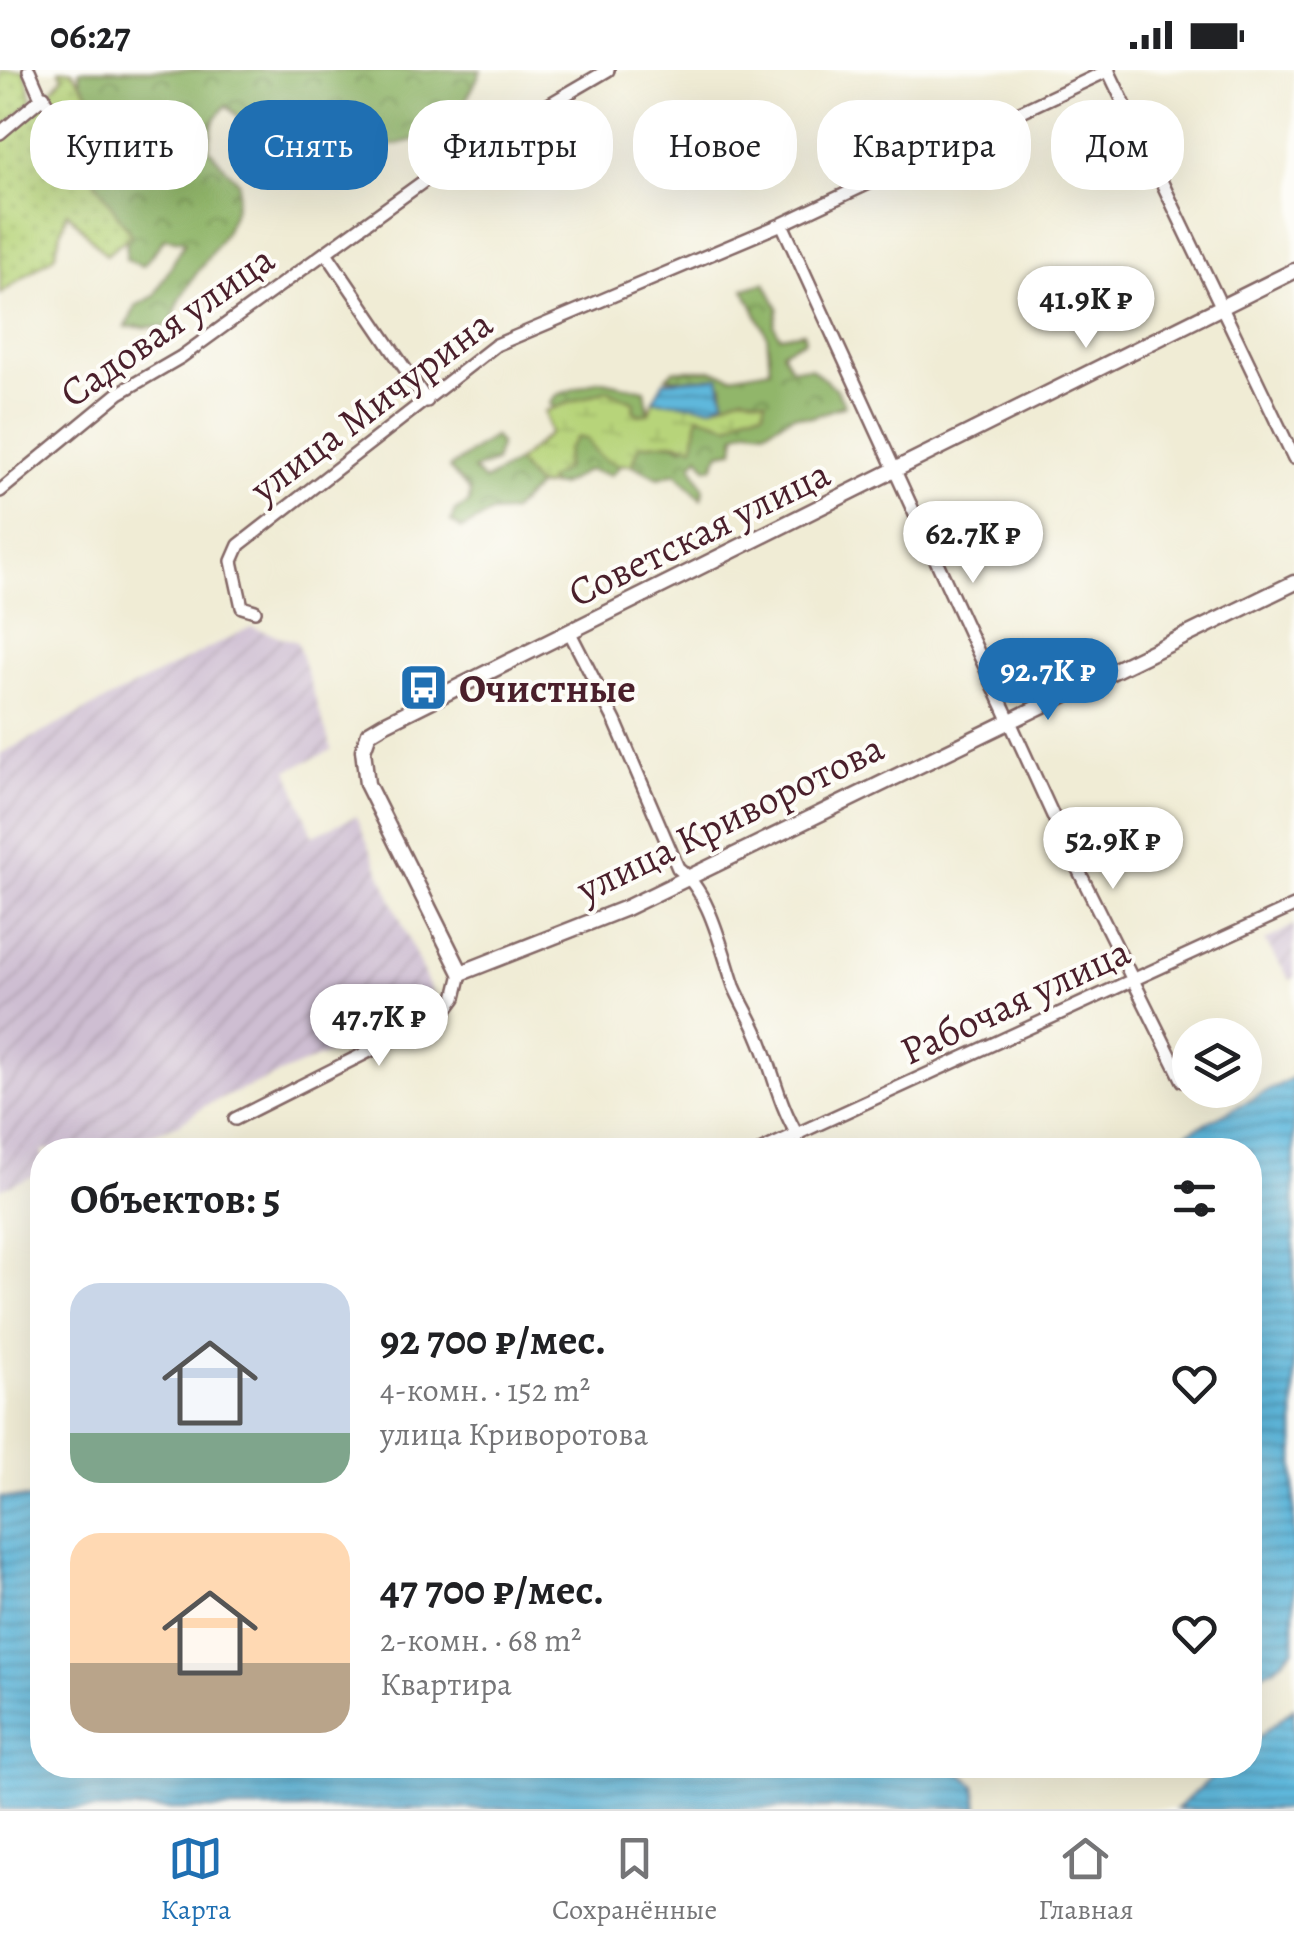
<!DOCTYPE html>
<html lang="ru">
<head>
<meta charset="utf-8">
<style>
	:root { --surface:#fff; --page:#f6f6f6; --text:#202124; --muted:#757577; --line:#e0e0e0; --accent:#1f6fb2 }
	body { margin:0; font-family:Alegreya,serif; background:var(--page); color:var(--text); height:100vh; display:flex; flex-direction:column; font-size:38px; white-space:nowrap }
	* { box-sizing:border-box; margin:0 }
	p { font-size:32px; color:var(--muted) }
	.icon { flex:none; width:55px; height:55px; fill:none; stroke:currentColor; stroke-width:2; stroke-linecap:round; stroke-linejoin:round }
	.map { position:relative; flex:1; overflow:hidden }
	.side { position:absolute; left:30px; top:1068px; width:1232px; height:640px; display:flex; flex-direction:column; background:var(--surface); border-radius:40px; box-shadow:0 10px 40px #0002 }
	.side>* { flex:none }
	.top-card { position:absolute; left:30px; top:30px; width:1235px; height:90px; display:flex; gap:20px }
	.tools { position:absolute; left:1172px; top:948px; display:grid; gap:20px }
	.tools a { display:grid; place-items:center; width:90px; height:90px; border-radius:50%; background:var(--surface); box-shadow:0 10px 40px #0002; font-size:50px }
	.price { position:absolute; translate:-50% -85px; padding:0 22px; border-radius:35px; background:#fff; color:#222; font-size:32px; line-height:65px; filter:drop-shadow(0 2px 5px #0008) }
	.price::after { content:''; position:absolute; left:50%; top:60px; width:30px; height:22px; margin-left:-15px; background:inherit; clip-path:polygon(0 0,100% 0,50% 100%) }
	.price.on { background:var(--accent); color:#fff }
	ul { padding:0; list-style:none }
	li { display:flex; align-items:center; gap:30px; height:250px; padding:0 40px }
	li span { display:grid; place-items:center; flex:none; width:280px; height:200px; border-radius:30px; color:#555 }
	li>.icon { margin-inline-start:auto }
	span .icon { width:120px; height:120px; fill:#fffc; stroke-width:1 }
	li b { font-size:42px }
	h2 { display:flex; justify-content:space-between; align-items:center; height:120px; padding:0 40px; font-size:42px }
	.tag { padding:0 35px; border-radius:40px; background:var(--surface); box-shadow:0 10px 40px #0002; font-size:35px; line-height:90px }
	.tag.on { background:var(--accent); color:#fff }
	.status { display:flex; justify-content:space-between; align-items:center; height:70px; padding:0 50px; background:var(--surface); direction:ltr }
	.status svg { height:28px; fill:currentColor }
	.tabs { display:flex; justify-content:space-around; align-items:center; height:140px; border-top:2px solid var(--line); background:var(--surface); font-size:28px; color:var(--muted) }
	.tabs a { display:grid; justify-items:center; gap:5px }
	.tabs .on { color:var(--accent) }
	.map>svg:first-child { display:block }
	.industrial { fill:url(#industrial-furrows) }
	.forest { fill:url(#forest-crowns); stroke:#6e6a4a; stroke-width:2.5 }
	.wetland { fill:url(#wetland-marsh); stroke:#807a52; stroke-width:2.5 }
	.garden { fill:url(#garden-dots); stroke:#807a52; stroke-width:2.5 }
	.water { fill:url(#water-rules); stroke:#546c84; stroke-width:2.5 }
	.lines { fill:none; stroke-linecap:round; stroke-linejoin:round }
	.minor-casing { stroke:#846766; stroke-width:16 }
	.tertiary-casing { stroke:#846766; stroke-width:19 }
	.minor { stroke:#fff; stroke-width:11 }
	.tertiary { stroke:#fff; stroke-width:14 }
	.labels { text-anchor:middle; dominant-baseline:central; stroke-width:8; stroke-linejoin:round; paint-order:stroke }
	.street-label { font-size:40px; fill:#4a1f2b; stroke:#fdfcf7 }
	.poi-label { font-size:40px; font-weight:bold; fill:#4a1f2b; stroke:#fdfcf7; text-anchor:start }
</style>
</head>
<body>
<div class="status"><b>06:27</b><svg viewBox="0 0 49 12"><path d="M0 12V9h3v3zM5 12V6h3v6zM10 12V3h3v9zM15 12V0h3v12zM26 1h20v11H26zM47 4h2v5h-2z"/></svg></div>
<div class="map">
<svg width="1294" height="1739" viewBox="0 0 1294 1739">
	<defs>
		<pattern id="industrial-furrows" width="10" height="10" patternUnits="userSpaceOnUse" patternTransform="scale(2.5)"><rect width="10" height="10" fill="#cebed2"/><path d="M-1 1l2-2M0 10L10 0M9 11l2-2" fill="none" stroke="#b2a3b4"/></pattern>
		<pattern id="forest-crowns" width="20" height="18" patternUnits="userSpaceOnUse" patternTransform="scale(2.5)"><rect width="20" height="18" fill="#91b66a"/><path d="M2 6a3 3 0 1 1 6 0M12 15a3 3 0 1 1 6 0" fill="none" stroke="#789357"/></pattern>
		<pattern id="wetland-marsh" width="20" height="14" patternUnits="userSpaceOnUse" patternTransform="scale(2.5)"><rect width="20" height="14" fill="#b7d47a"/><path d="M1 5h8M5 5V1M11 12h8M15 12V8" fill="none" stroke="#9fb66a"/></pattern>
		<pattern id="garden-dots" width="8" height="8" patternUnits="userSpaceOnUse" patternTransform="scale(2.5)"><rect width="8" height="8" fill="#b7d47a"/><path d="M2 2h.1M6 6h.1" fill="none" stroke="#9fb66a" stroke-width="1.8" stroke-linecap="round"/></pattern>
		<pattern id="water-rules" width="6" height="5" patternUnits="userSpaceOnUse" patternTransform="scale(2.5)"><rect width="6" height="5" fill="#5fb8dc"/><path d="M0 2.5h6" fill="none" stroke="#5095b3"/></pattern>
	</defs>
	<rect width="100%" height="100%" fill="#fdfcf7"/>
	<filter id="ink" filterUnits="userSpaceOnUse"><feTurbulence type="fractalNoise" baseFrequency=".01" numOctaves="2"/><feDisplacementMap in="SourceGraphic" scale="20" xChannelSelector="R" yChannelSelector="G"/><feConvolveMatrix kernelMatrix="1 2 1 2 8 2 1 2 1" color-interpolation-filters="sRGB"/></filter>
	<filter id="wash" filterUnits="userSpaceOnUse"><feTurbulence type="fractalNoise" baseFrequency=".0048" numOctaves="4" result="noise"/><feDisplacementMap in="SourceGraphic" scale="40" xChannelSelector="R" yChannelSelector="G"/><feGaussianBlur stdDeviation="2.25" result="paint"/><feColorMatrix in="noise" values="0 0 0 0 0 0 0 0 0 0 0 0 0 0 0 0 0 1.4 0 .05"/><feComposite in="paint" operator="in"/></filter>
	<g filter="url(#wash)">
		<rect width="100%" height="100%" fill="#f0ecd5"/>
		<path class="industrial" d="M 251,557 L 297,572 L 332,680 L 288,700 L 313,765 L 356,746 L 438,937 L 206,1035 L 179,1054 L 107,1080 L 42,1080 L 42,1103 L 0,1119 L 0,684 Z
			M 1294,855 L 1294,908 L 1290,910 L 1265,871 Z"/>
		<path class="forest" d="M 79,0 L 481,0 C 449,74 424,67 352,84 L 312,62 L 258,65 L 226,35 L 213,53 L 209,79 L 239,113 C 235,180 183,197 171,257 L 126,257 L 136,236 L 154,226 L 185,172 L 165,168 L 143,196 L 126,190 L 127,157 L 103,136 L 91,109 L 109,57 L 85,35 Z
			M 765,213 L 778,238 L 774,255 L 780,266 L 804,262 L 805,270 L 782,281 L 791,298 L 811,298 L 836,319 L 845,335 L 812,347 L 794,345 L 766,360 L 749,358 L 736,364 L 734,380 L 720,382 L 713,397 L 707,398 L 699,386 L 692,395 L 704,419 L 701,429 L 676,403 L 659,408 L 632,395 L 639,375 L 671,372 L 683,377 L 698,345 L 729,355 L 748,343 L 724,330 L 723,315 L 666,307 L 673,300 L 711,300 L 731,306 L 770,299 L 767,265 L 744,219 Z
			M 599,310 L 645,320 L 649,343 L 639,345 L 633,340 L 634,332 L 607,320 L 556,338 L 550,334 L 557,325 Z
			M 494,366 L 500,374 L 495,392 L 473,400 L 484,411 L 517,392 L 537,417 L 511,442 L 491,443 L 462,459 L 451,451 L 455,441 L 469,433 L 470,422 L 449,398 Z
			M 576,367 L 587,369 L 606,390 L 621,395 L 611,405 L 587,400 L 560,416 L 551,415 L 547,410 L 565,398 L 567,379 Z"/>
		<path class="wetland" d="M 607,320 L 634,332 L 633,340 L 639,345 L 649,343 L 653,330 L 712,337 L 743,325 L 766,330 L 763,341 L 748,343 L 729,355 L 698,345 L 694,376 L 671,372 L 640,375 L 632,395 C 610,396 596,388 587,369 L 577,367 L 567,379 L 565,398 L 548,410 L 551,415 L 537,417 L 517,392 L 550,363 L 545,341 Z"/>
		<path class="garden" d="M 0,0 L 25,0 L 32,31 L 0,60 Z
			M 59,0 L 72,0 L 109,54 L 102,100 L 89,89 L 48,24 L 63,7 Z
			M 44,32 L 68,67 L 70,86 L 88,100 L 131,165 L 106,185 L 67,142 L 54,186 L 0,224 L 0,68 Z"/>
		<path class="water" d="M 719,307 L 724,330 L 712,337 L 653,330 L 664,311 Z
			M 1294,1007 L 1294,1579 L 1274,1598 L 1250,1609 L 1250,1080 L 1154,1080 Z
			M 0,1427 L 42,1429 L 42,1695 L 943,1695 L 960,1702 L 975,1715 L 978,1737 L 0,1739 Z
			M 1294,1638 L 1294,1739 L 1176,1739 L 1226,1695 L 1250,1695 L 1250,1674 Z"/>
	</g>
	<g filter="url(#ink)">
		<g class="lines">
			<defs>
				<path id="minor" d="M 29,0 L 39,23 L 67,57 L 74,84 L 88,94
					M 1108,0 L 1294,388
					M 0,63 L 44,26
					M 782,154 L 1071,785 L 1183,1011
					M 327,184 L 427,331
					M 0,421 L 119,323 L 181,287 L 449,93 L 608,0
					M 255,541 L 242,537 L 232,491 L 239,475 L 496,275 L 782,154 L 1109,0
					M 570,563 L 615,651 L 678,798 C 710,822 721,878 734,916 C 741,933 751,948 758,965 C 773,999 778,1033 798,1066
					M 235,1049 L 443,944 L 455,928 L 461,903
					M 762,1080 L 1294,836"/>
				<path id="tertiary" d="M 1294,201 L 384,654 L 369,663 L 363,680 L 367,714 L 461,903 L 626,838 L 1294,513"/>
			</defs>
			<use href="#minor" class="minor-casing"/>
			<use href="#tertiary" class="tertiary-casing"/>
			<use href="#minor" class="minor"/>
			<use href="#tertiary" class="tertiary"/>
		</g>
	</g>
	<defs>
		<symbol id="bus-square" viewBox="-11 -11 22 22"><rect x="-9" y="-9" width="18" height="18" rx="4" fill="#1f6fb2" stroke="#fdfcf7"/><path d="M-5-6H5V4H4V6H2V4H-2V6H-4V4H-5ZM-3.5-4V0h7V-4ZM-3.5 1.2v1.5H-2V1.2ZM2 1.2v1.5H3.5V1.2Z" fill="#fff"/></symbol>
	</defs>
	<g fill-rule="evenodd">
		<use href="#bus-square" x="396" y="590" width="55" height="55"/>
	</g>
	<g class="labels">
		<g class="street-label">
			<text transform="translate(167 256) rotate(-35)">Садовая улица</text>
			<text transform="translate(371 336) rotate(-37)">улица Мичурина</text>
			<text transform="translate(699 463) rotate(-26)">Советская улица</text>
			<text transform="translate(730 748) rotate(-26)">улица Криворотова</text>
			<text transform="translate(1015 931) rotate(-25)">Рабочая улица</text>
		</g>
		<g class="poi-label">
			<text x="459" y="618">Очистные</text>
		</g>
	</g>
</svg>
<div class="tools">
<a><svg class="icon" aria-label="layers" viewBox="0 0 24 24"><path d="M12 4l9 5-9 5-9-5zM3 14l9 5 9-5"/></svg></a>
</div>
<b class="price" style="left:1086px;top:281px">41.9K ₽</b>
<b class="price" style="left:973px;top:516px">62.7K ₽</b>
<b class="price on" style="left:1048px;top:653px">92.7K ₽</b>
<b class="price" style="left:1113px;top:822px">52.9K ₽</b>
<b class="price" style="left:379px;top:999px">47.7K ₽</b>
<div class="top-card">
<a class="tag">Купить</a>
<a class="tag on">Снять</a>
<a class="tag">Фильтры</a>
<a class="tag">Новое</a>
<a class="tag">Квартира</a>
<a class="tag">Дом</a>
</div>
<section class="side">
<h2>Объектов: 5<svg class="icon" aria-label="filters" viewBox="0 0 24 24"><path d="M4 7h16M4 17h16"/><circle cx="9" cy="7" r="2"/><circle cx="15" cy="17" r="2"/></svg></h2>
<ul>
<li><span style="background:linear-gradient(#c9d6e8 75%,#7fa58c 0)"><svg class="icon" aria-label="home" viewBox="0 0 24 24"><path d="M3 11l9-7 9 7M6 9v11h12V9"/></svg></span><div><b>92 700 ₽/мес.</b><p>4-комн. · 152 m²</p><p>улица Криворотова</p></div><svg class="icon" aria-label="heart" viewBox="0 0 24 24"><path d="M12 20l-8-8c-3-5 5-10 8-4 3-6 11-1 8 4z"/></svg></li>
<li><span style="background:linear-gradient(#ffd9b3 65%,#b9a48a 0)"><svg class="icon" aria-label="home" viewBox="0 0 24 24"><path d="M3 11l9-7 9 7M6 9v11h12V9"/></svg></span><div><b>47 700 ₽/мес.</b><p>2-комн. · 68 m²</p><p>Квартира</p></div><svg class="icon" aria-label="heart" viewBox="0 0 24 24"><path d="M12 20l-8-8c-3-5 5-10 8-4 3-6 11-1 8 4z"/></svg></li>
</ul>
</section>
</div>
<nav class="tabs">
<a class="on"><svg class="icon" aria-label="map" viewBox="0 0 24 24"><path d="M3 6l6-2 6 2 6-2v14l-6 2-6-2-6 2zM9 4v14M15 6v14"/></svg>Карта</a>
<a><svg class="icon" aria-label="saved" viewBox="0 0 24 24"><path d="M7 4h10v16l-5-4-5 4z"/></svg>Сохранённые</a>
<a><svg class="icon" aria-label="home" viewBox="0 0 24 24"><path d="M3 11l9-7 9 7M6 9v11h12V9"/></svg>Главная</a>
</nav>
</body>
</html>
